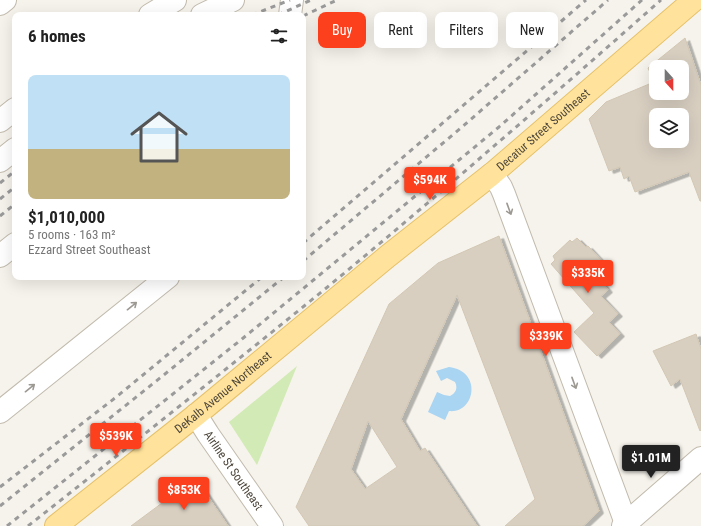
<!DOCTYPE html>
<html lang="en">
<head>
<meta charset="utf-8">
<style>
	:root { --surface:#fff; --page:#f2f2f2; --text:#222; --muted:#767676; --line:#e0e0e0; --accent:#fc3f1d }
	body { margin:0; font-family:"Roboto Condensed",sans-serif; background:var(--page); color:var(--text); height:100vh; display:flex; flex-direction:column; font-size:15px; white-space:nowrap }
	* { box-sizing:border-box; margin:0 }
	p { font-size:13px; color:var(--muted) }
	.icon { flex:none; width:22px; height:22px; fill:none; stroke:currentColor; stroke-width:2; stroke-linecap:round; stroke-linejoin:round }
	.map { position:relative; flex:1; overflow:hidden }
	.side { position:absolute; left:12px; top:12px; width:294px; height:268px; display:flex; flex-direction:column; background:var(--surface); border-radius:8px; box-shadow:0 4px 16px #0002 }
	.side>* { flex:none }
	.guide { position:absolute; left:318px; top:12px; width:323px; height:36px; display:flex; gap:8px }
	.needle { width:26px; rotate:159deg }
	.buttons { position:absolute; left:649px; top:60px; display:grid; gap:8px }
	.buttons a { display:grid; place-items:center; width:40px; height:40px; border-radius:8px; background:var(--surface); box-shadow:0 4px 16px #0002; font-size:20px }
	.price { position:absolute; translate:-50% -34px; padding:0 9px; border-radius:4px; background:var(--accent); color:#fff; font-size:13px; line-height:26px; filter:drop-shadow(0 1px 2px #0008) }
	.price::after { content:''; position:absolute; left:50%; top:24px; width:12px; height:9px; margin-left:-6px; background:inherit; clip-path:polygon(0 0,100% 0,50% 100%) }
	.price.current { background:#222; color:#fff }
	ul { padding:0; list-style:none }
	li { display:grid; align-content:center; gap:8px; height:212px; padding:0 16px }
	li+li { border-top:1px solid var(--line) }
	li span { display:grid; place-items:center; height:124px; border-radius:8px; color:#555 }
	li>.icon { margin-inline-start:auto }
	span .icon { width:72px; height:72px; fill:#fffc; stroke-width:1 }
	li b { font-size:17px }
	h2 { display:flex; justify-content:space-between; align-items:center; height:48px; padding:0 16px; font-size:17px }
	.pill { padding:0 14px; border-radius:8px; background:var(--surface); box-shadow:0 4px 16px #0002; font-size:14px; line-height:36px }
	.pill.current { background:var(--accent); color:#fff }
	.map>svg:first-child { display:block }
	.green { fill:#d2eab5 }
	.water { fill:#a9d4f2 }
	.building { fill:#d8cfc1; stroke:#d3c7b4; fill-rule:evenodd; filter:url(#shadow) }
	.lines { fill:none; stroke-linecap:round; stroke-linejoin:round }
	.minor-casing { stroke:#c2bbae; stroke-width:24 }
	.major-casing { stroke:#e6c16a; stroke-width:24 }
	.minor { stroke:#fff; stroke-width:22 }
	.major { stroke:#ffe39c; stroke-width:22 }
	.rail { stroke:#9a9a9a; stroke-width:3; stroke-dasharray:5 5; stroke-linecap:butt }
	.oneway { stroke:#9c9892 }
	.labels { text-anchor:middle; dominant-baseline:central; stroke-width:3.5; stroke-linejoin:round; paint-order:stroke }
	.street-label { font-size:12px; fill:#4b4439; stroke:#fff }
</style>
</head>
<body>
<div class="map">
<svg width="701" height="526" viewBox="0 0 701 526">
	<defs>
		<filter id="shadow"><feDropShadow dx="4.5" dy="2.5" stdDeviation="0" flood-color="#0004"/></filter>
	</defs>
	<rect width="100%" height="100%" fill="#f6f3ec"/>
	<path class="green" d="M 297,366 L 257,465 L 229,422 Z"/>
	<path class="water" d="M 449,367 C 483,371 475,414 449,411 L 445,420 L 428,412 L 437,392 L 444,395 L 450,396 C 456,393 458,388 455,382 L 447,378 L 441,381 L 436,371 Z"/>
	<path class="building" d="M 685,38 L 701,85 L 701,201 L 700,201 L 689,172 L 635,192 L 629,176 L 624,179 L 620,167 L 609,171 L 589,119 L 606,102 L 654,82 L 648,68 ZM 656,67 L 682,67 L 682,93 L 656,93 ZM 656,115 L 682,115 L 682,141 L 656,141 Z
		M 499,236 L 599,511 L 583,526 L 505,526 L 535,499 L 457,295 L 401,419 L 420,451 L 425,448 L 477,526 L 309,526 L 296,507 L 389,304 L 438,263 ZM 368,421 L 397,467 L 365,489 L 351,469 Z
		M 577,238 L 586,247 L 588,246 L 601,260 L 591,269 L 608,290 L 601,296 L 618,314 L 609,322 L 620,334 L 597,356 L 574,332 L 594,313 L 551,264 L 555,260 L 553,256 L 570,240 L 572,242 Z
		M 696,334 L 701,349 L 701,430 L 700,431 L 680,379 L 671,386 L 653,351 Z
		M 189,483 L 196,494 L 203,489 L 228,526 L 131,526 Z"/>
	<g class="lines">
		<defs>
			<g id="minor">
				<path d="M 0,4 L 5,0"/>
				<path d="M 150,15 L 175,0"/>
				<path d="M 202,15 L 233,0"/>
				<path d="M 290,15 L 292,0"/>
				<path d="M 0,121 L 15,109"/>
				<path d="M 0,161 L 15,149"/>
				<path d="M 492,174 L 501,187 L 504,194 L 627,526"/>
				<path d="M 0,256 L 15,244"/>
				<path d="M 0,412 L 168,277"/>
				<path id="s1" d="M 196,415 L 208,434 L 272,526"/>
				<path d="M 623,526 L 701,458"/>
			</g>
			<g id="major">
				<path id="s2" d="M 56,526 L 196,415 L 388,256 L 492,174 L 694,0"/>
			</g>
		</defs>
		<use href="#minor" class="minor-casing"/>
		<use href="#major" class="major-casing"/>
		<use href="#minor" class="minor"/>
		<use href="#major" class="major"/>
		<path class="rail" d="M 252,15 L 290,0
			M 278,15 L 311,0
			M 303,16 L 337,0
			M 0,183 L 15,171
			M 0,199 L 15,187
			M 0,216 L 15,204
			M 303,243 L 586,0
			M 303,261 L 462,127 L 608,0
			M 0,487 L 115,398 L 262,277
			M 0,506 L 165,374 L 284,277
			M 7,526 L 242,339 L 499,127 L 642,0
			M 28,526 C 127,448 227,369 325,289 C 439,195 550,98 661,0"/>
	</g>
	<defs><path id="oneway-shaft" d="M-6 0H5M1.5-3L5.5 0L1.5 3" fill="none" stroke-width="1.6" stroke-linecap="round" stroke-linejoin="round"/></defs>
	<g class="oneway">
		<use href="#oneway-shaft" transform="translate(509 209) rotate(70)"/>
		<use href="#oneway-shaft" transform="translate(132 306) rotate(-39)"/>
		<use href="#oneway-shaft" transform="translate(574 383) rotate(70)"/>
		<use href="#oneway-shaft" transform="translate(30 388) rotate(-39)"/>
	</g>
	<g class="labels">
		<g class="street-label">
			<text stroke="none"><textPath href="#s2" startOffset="628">Decatur Street Southeast</textPath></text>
			<text stroke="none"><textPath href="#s2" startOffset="214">DeKalb Avenue Northeast</textPath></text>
			<text stroke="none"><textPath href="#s1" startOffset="67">Airline St Southeast</textPath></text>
		</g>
	</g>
</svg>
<div class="buttons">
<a><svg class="needle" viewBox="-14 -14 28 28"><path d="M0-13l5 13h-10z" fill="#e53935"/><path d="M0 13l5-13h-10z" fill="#767676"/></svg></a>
<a><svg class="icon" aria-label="layers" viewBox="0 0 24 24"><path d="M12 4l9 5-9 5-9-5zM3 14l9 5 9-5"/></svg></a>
</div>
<b class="price" style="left:430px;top:201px">$594K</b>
<b class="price" style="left:588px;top:294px">$335K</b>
<b class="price" style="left:546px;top:357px">$339K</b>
<b class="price" style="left:116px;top:457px">$539K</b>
<b class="price current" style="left:651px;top:479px">$1.01M</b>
<b class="price" style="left:184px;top:511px">$853K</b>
<div class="guide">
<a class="pill current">Buy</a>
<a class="pill">Rent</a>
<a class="pill">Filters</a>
<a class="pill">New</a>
</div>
<section class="side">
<h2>6 homes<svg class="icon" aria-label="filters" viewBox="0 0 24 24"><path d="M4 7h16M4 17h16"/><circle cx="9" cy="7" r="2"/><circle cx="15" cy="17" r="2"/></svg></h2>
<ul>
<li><span style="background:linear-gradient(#bfe0f5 60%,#c2b280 0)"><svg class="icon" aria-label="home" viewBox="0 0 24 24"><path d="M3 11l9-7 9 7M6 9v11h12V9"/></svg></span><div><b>$1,010,000</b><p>5 rooms · 163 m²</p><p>Ezzard Street Southeast</p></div></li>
</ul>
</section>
</div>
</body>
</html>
